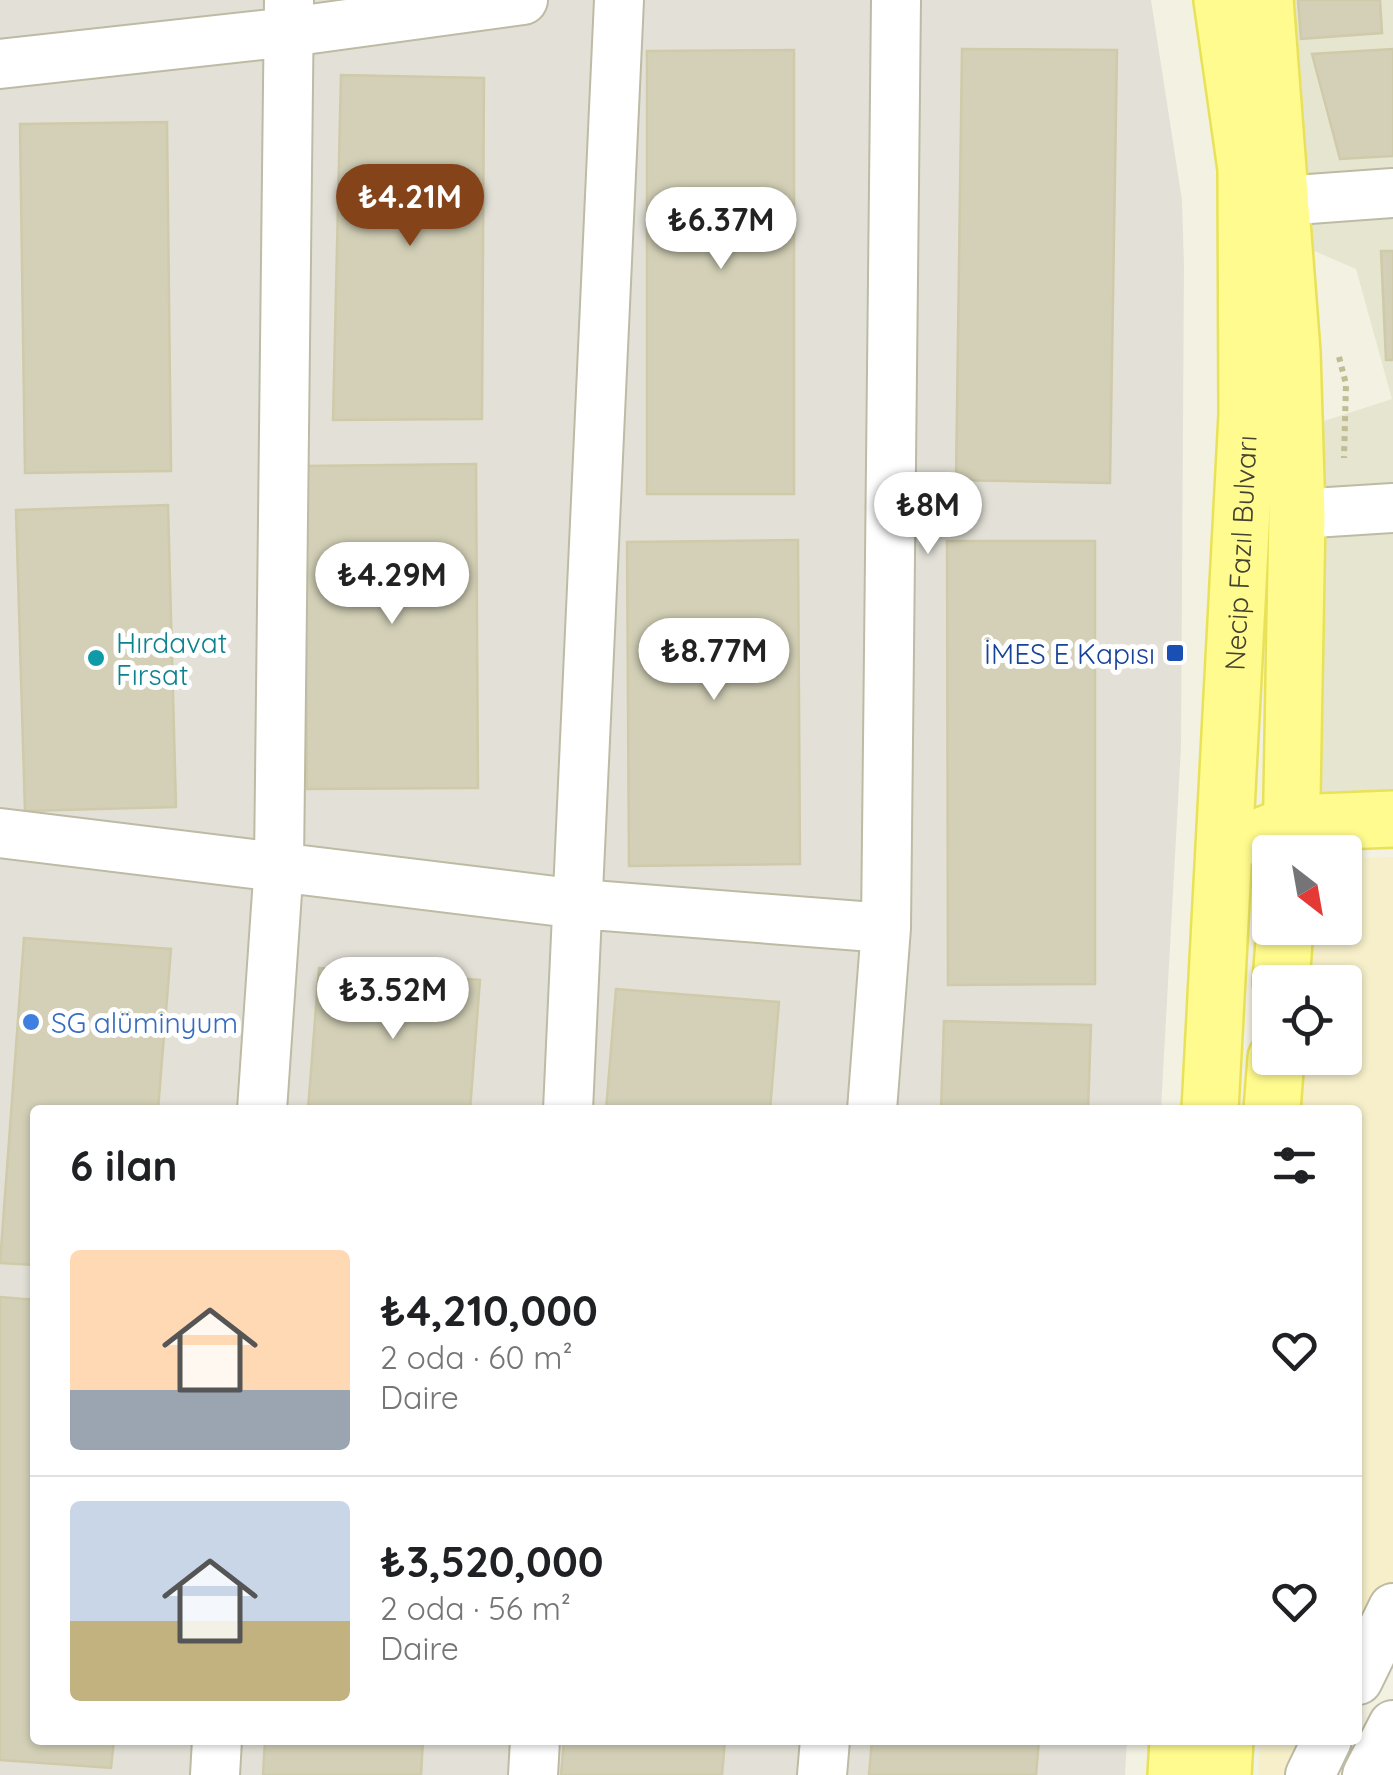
<!DOCTYPE html>
<html lang="tr">
<head>
<meta charset="utf-8">
<style>
	:root { --surface:#fff; --page:#f6f6f6; --text:#202124; --muted:#757577; --line:#e0e0e0; --accent:#844319 }
	body { margin:0; font-family:Quicksand,sans-serif; background:var(--page); color:var(--text); height:100vh; display:flex; flex-direction:column; font-size:38px; white-space:nowrap }
	* { box-sizing:border-box; margin:0 }
	p { font-size:32px; color:var(--muted) }
	.icon { flex:none; width:55px; height:55px; fill:none; stroke:currentColor; stroke-width:2; stroke-linecap:round; stroke-linejoin:round }
	.map { position:relative; flex:1; overflow:hidden }
	.sheet { position:absolute; left:30px; top:1105px; width:1332px; height:640px; display:flex; flex-direction:column; background:var(--surface); border-radius:10px; box-shadow:0 2px 8px #0004 }
	.sheet>* { flex:none }
	.needle { width:65px; rotate:149deg }
	.controls { position:absolute; left:1252px; top:835px; display:grid; gap:20px }
	.controls a { display:grid; place-items:center; width:110px; height:110px; border-radius:10px; background:var(--surface); box-shadow:0 2px 8px #0004; font-size:50px }
	.price { position:absolute; translate:-50% -85px; padding:0 22px; border-radius:35px; background:#fff; color:#222; font-size:32px; line-height:65px; filter:drop-shadow(0 2px 5px #0008) }
	.price::after { content:''; position:absolute; left:50%; top:60px; width:30px; height:22px; margin-left:-15px; background:inherit; clip-path:polygon(0 0,100% 0,50% 100%) }
	.price.current { background:var(--accent); color:#fff }
	ul { padding:0; list-style:none }
	li { display:flex; align-items:center; gap:30px; height:250px; padding:0 40px }
	li+li { border-top:2px solid var(--line) }
	li span { display:grid; place-items:center; flex:none; width:280px; height:200px; border-radius:10px; color:#555 }
	li>.icon { margin-inline-start:auto }
	span .icon { width:120px; height:120px; fill:#fffc; stroke-width:1 }
	li b { font-size:42px }
	h2 { display:flex; justify-content:space-between; align-items:center; height:120px; padding:0 40px; font-size:42px }
	.map>svg:first-child { display:block }
	.residential { fill:#e6e5cf }
	.commercial { fill:#f6efca }
	.industrial { fill:#e3e1d7 }
	.building { fill:#d3d0b7; stroke:#cfcaa9; stroke-width:2.5 }
	.lines { fill:none; stroke-linecap:round; stroke-linejoin:round }
	.minor-casing { stroke:#bdbba4; stroke-width:52 }
	.major-casing { stroke:#e9e258; stroke-width:60 }
	.path { stroke:#c0bc94; stroke-width:6; stroke-dasharray:5 5; stroke-linecap:butt }
	.minor { stroke:#fff; stroke-width:48 }
	.major { stroke:#fffb8e; stroke-width:55 }
	.transit-dot { fill:#1a4fb4; stroke:#fff; stroke-width:4 }
	.culture-dot { fill:#0f9aa8; stroke:#fff; stroke-width:4 }
	.shop-dot { fill:#3f7fe0; stroke:#fff; stroke-width:4 }
	.labels { text-anchor:middle; dominant-baseline:central; stroke-width:10; stroke-linejoin:round; paint-order:stroke }
	.street-label { font-size:28px; fill:#434132; stroke:#fff }
	.culture-label { font-size:28px; fill:#0d838f; stroke:#fff; text-anchor:start }
	.transit-label { font-size:28px; fill:#164399; stroke:#fff; text-anchor:end }
	.shop-label { font-size:28px; fill:#366cbe; stroke:#fff; text-anchor:start }
</style>
</head>
<body>
<div class="map">
<svg width="1393" height="1775" viewBox="0 0 1393 1775">
	<rect width="100%" height="100%" fill="#f2f1e2"/>
	<path class="residential" d="M 1282,0 L 1393,0 L 1393,794 L 1318,798 L 1321,422 L 1392,399 L 1356,269 L 1296,243 Z"/>
	<path class="commercial" d="M 1393,857 L 1393,1625 L 1358,1691 L 1358,1110 L 1298,1110 L 1301,1058 L 1345,1058 L 1345,982 L 1306,982 L 1309,928 L 1345,928 L 1345,859 Z
		M 1260,1740 L 1332,1740 L 1313,1775 L 1258,1775 Z"/>
	<path class="industrial" d="M 0,0 L 1151,0 L 1182,200 L 1184,266 L 1181,747 L 1161,1110 L 35,1110 L 35,1740 L 1127,1740 L 1125,1775 L 0,1775 Z"/>
	<path class="building" d="M 1298,0 L 1380,0 L 1382,33 L 1301,39 Z
		M 962,49 L 1117,50 L 1110,483 L 956,480 Z
		M 1393,49 L 1393,156 L 1340,159 L 1312,54 Z
		M 794,50 L 794,494 L 647,494 L 647,51 Z
		M 341,75 L 484,78 L 482,419 L 333,420 Z
		M 167,122 L 171,471 L 25,473 L 20,124 Z
		M 1381,251 L 1393,251 L 1393,360 L 1386,360 Z
		M 476,464 L 478,788 L 307,789 L 305,466 Z
		M 168,505 L 176,807 L 25,811 L 16,510 Z
		M 798,540 L 800,864 L 629,866 L 627,542 Z
		M 947,541 L 1095,541 L 1095,984 L 948,985 Z
		M 24,938 L 171,949 L 158,1110 L 35,1110 L 35,1265 L 0,1263 Z
		M 319,968 L 480,980 L 470,1110 L 308,1110 Z
		M 616,989 L 779,1002 L 770,1110 L 606,1110 Z
		M 944,1021 L 1091,1025 L 1088,1110 L 941,1110 Z
		M 0,1297 L 35,1300 L 35,1740 L 114,1740 L 111,1768 L 0,1760 Z
		M 265,1740 L 423,1740 L 421,1775 L 263,1775 Z
		M 564,1740 L 725,1740 L 722,1775 L 561,1775 Z
		M 872,1740 L 1039,1740 L 1036,1775 L 869,1775 Z"/>
	<g class="lines">
		<defs>
			<path id="minor" d="M 0,64 L 289,32 L 523,0
				M 1282,201 L 1393,193
				M 1297,514 L 1393,508
				M 0,833 L 579,904 L 886,928
				M 262,1110 L 279,864 L 289,0
				M 568,1110 L 619,0
				M 872,1110 L 886,928 L 896,0
				M 1358,1680 L 1393,1608
				M 215,1775 L 217,1740
				M 533,1775 L 535,1740
				M 822,1775 L 825,1740
				M 1310,1775 L 1327,1740
				M 1367,1775 L 1393,1725"/>
			<g id="major">
				<path d="M 1265,0 L 1292,352 L 1297,514 L 1291,852"/>
				<path d="M 1259,837 L 1293,823 L 1393,819"/>
				<path d="M 1281,982 L 1285,928"/>
				<path id="s1" d="M 1210,1110 L 1247,415 L 1246,169 L 1222,0"/>
				<path d="M 1272,1110 L 1276,1058"/>
				<path d="M 1176,1775 L 1178,1740"/>
				<path d="M 1223,1775 L 1225,1740"/>
			</g>
		</defs>
		<use href="#minor" class="minor-casing"/>
		<use href="#major" class="major-casing"/>
		<path class="path" d="M 1339,357 L 1346,384 L 1344,458"/>
		<use href="#minor" class="minor"/>
		<use href="#major" class="major"/>
	</g>
	<rect class="transit-dot" x="1165" y="643" width="20" height="20" rx="5"/>
	<circle class="culture-dot" cx="96" cy="658" r="10"/>
	<circle class="shop-dot" cx="31" cy="1022" r="10"/>
	<g class="labels">
		<g class="street-label">
			<text stroke="none"><textPath href="#s1" startOffset="558">Necip Fazıl Bulvarı</textPath></text>
		</g>
		<g class="culture-label">
			<text x="116" y="642">Hırdavat<tspan x="116" dy="32">Fırsat</tspan></text>
		</g>
		<g class="transit-label">
			<text x="1155" y="653">İMES E Kapısı</text>
		</g>
		<g class="shop-label">
			<text x="51" y="1022">SG alüminyum</text>
		</g>
	</g>
</svg>
<div class="controls">
<a><svg class="needle" viewBox="-14 -14 28 28"><path d="M0-13l5 13h-10z" fill="#e53935"/><path d="M0 13l5-13h-10z" fill="#757577"/></svg></a>
<a><svg class="icon" aria-label="locate" viewBox="0 0 24 24"><circle cx="12" cy="12" r="6"/><path d="M12 2v4M12 18v4M2 12h4M18 12h4"/></svg></a>
</div>
<b class="price current" style="left:410px;top:249px">₺4.21M</b>
<b class="price" style="left:721px;top:272px">₺6.37M</b>
<b class="price" style="left:928px;top:557px">₺8M</b>
<b class="price" style="left:392px;top:627px">₺4.29M</b>
<b class="price" style="left:714px;top:703px">₺8.77M</b>
<b class="price" style="left:393px;top:1042px">₺3.52M</b>
<section class="sheet">
<h2>6 ilan<svg class="icon" aria-label="filters" viewBox="0 0 24 24"><path d="M4 7h16M4 17h16"/><circle cx="9" cy="7" r="2"/><circle cx="15" cy="17" r="2"/></svg></h2>
<ul>
<li><span style="background:linear-gradient(#ffd9b3 70%,#9aa5b1 0)"><svg class="icon" aria-label="home" viewBox="0 0 24 24"><path d="M3 11l9-7 9 7M6 9v11h12V9"/></svg></span><div><b>₺4,210,000</b><p>2 oda · 60 m²</p><p>Daire</p></div><svg class="icon" aria-label="heart" viewBox="0 0 24 24"><path d="M12 20l-8-8c-3-5 5-10 8-4 3-6 11-1 8 4z"/></svg></li>
<li><span style="background:linear-gradient(#c9d6e8 60%,#c2b280 0)"><svg class="icon" aria-label="home" viewBox="0 0 24 24"><path d="M3 11l9-7 9 7M6 9v11h12V9"/></svg></span><div><b>₺3,520,000</b><p>2 oda · 56 m²</p><p>Daire</p></div><svg class="icon" aria-label="heart" viewBox="0 0 24 24"><path d="M12 20l-8-8c-3-5 5-10 8-4 3-6 11-1 8 4z"/></svg></li>
</ul>
</section>
</div>
</body>
</html>
